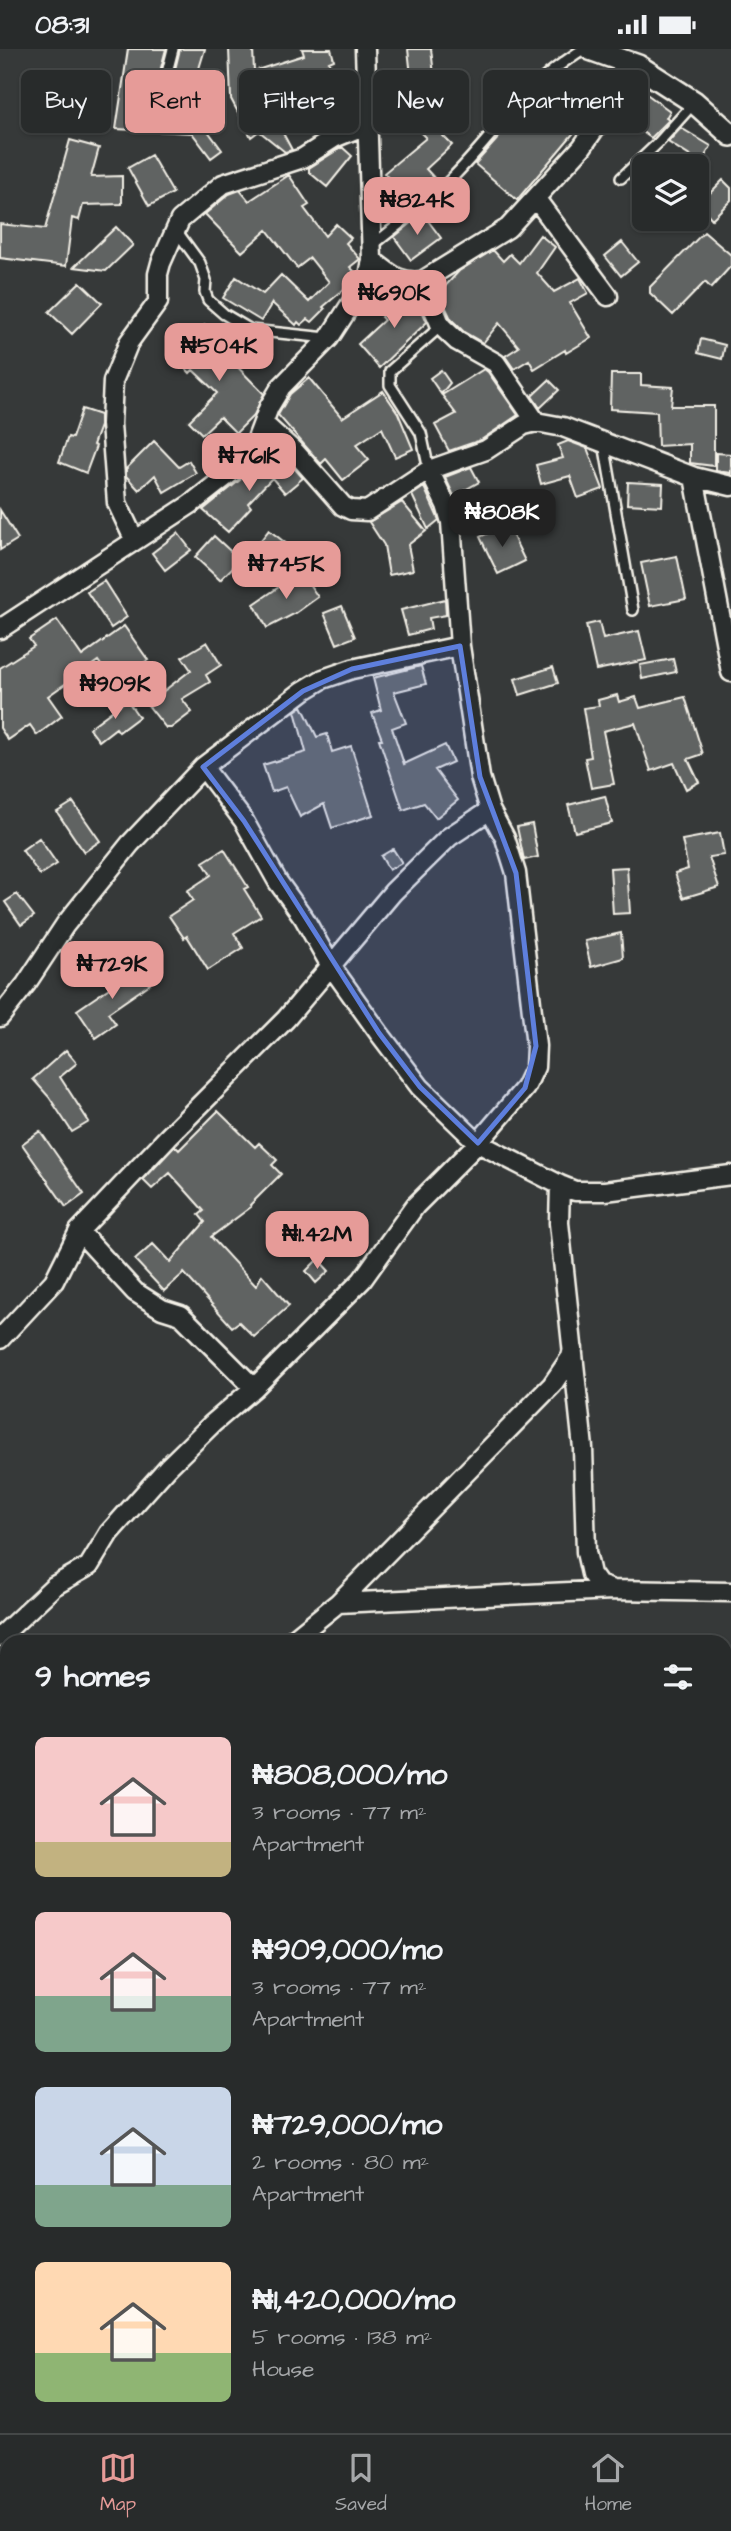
<!DOCTYPE html>
<html lang="en">
<head>
<meta charset="utf-8">
<style>
	:root { --surface:#282b2b; --page:#343737; --text:#f1f3f6; --muted:#a5a7a9; --line:#444747; --accent:#e69b98 }
	body { margin:0; font-family:"Architects Daughter",sans-serif; background:var(--page); color:var(--text); height:100vh; display:flex; flex-direction:column; font-size:26px; white-space:nowrap }
	* { box-sizing:border-box; margin:0 }
	p { font-size:23px; color:var(--muted) }
	.icon { flex:none; width:38px; height:38px; fill:none; stroke:currentColor; stroke-width:2; stroke-linecap:round; stroke-linejoin:round }
	.map { position:relative; flex:1; overflow:hidden }
	.drawer { position:absolute; left:0px; top:1586px; width:732px; height:800px; display:flex; flex-direction:column; background:var(--surface); border-radius:21px 21px 0 0; box-shadow:0 2px 5px #0004,0 0 0 2px var(--line) }
	.drawer>* { flex:none }
	.top-card { position:absolute; left:21px; top:21px; width:690px; height:63px; display:flex; gap:14px }
	.controls { position:absolute; left:632px; top:105px; display:grid; gap:14px }
	.controls a { display:grid; place-items:center; width:77px; height:77px; border-radius:10px; background:var(--surface); box-shadow:0 2px 5px #0004,0 0 0 2px var(--line); font-size:35px }
	.price { position:absolute; translate:-50% -60px; padding:0 16px; border-radius:14px; background:var(--accent); color:#111; font-size:23px; line-height:46px; filter:drop-shadow(0 2px 4px #0008) }
	.price::after { content:''; position:absolute; left:50%; top:42px; width:21px; height:16px; margin-left:-10px; background:inherit; clip-path:polygon(0 0,100% 0,50% 100%) }
	.price.current { background:#222; color:#fff }
	ul { padding:0; list-style:none }
	li { display:flex; align-items:center; gap:21px; height:175px; padding:0 35px }
	li span { display:grid; place-items:center; flex:none; width:196px; height:140px; border-radius:10px; color:#555 }
	li>.icon { margin-inline-start:auto }
	span .icon { width:84px; height:84px; fill:#fffc; stroke-width:1 }
	li b { font-size:30px }
	h2 { display:flex; justify-content:space-between; align-items:center; height:84px; padding:0 35px; font-size:30px }
	.chip { padding:0 24px; border-radius:10px; background:var(--surface); box-shadow:0 2px 5px #0004,0 0 0 2px var(--line); font-size:24px; line-height:63px }
	.chip.current { background:var(--accent); color:#111 }
	.status { display:flex; justify-content:space-between; align-items:center; height:49px; padding:0 35px; background:var(--surface); direction:ltr }
	.status svg { height:19px; fill:currentColor }
	.tab-bar { display:flex; justify-content:space-around; align-items:center; height:98px; border-top:2px solid var(--line); background:var(--surface); font-size:19px; color:var(--muted) }
	.tab-bar a { display:grid; justify-items:center; gap:4px }
	.tab-bar .current { color:var(--accent) }
	.map>svg:first-child { display:block }
	.building { fill:#616362; stroke:#f4f1e8; stroke-width:2 }
	.lines { fill:none; stroke-linecap:round; stroke-linejoin:round }
	.service-casing { stroke:#f4f1e8; stroke-width:14 }
	.minor-casing { stroke:#f4f1e8; stroke-width:23 }
	.tertiary-casing { stroke:#f4f1e8; stroke-width:26 }
	.service { stroke:#2a2d2e; stroke-width:9 }
	.minor { stroke:#2a2d2e; stroke-width:18 }
	.tertiary { stroke:#2a2d2e; stroke-width:21 }
	.marked { fill:#5e7fdd; fill-opacity:0.2; stroke:#5e7fdd; stroke-width:5; stroke-linejoin:round }
</style>
</head>
<body>
<div class="status"><b>08:31</b><svg viewBox="0 0 49 12"><path d="M0 12V9h3v3zM5 12V6h3v6zM10 12V3h3v9zM15 12V0h3v12zM26 1h20v11H26zM47 4h2v5h-2z"/></svg></div>
<div class="map">
<svg width="731" height="2384" viewBox="0 0 731 2384">
	<rect width="100%" height="100%" fill="#363939"/>
	<filter id="ink" filterUnits="userSpaceOnUse"><feTurbulence type="fractalNoise" baseFrequency=".0143" numOctaves="2"/><feDisplacementMap in="SourceGraphic" scale="14" xChannelSelector="R" yChannelSelector="G"/><feConvolveMatrix kernelMatrix="1 2 1 2 8 2 1 2 1" color-interpolation-filters="sRGB"/></filter>
	<g filter="url(#ink)">
		<path class="building" d="M 128,0 L 166,0 L 153,49 L 155,55 L 159,58 L 167,53 L 180,0 L 205,0 L 188,55 L 222,101 L 211,109 L 192,84 L 116,80 Z
			M 229,0 L 253,0 L 254,22 L 304,6 L 302,0 L 331,0 L 334,11 L 329,13 L 344,43 L 324,53 L 328,60 L 312,67 L 291,26 L 257,36 L 292,101 L 285,103 L 259,82 L 251,88 L 231,50 Z
			M 408,0 L 431,0 L 441,85 L 452,96 L 426,120 L 438,133 L 412,156 L 384,124 L 426,89 L 417,80 Z
			M 637,38 L 670,62 L 666,69 L 669,71 L 651,89 L 618,66 Z
			M 543,39 L 583,73 L 517,151 L 475,115 Z
			M 681,79 L 711,97 L 701,114 L 668,93 Z
			M 70,91 L 99,99 L 91,128 L 122,127 L 122,155 L 83,156 L 79,171 L 72,169 L 66,217 L 0,209 L 0,175 L 45,180 Z
			M 342,98 L 352,107 L 327,138 L 309,123 L 309,119 Z
			M 151,106 L 173,144 L 149,157 L 128,119 Z
			M 289,126 L 309,156 L 304,159 L 325,187 L 336,175 L 351,189 L 346,194 L 360,210 L 350,218 L 357,225 L 349,236 L 323,258 L 325,260 L 312,273 L 308,270 L 301,276 L 298,273 L 296,276 L 272,254 L 261,272 L 223,249 L 236,228 L 263,245 L 281,226 L 309,253 L 329,233 L 310,209 L 297,219 L 267,181 L 242,203 L 205,165 L 229,145 L 240,141 L 249,152 Z
			M 723,131 L 731,139 L 731,151 L 712,170 L 699,155 Z
			M 423,165 L 441,189 L 411,211 L 394,188 Z
			M 116,178 L 133,196 L 106,222 L 74,218 Z
			M 704,183 L 731,206 L 731,217 L 711,239 L 705,233 L 673,266 L 650,244 L 650,238 Z
			M 540,186 L 555,198 L 537,224 L 554,243 L 580,229 L 588,244 L 570,254 L 591,289 L 566,304 L 565,301 L 534,320 L 529,311 L 514,320 L 505,307 L 519,298 L 499,274 L 483,294 L 464,283 L 451,270 L 439,244 L 459,222 L 493,201 L 503,212 L 510,205 L 519,214 Z
			M 622,193 L 638,213 L 621,227 L 605,207 Z
			M 80,233 L 102,254 L 72,285 L 49,263 Z
			M 404,243 L 420,257 L 427,273 L 379,319 L 358,295 L 384,271 L 381,268 Z
			M 205,276 L 222,294 L 218,298 L 264,345 L 254,366 L 236,384 L 220,368 L 202,385 L 189,372 L 217,344 L 193,321 L 190,324 L 173,306 Z
			M 701,290 L 725,296 L 722,310 L 698,304 Z
			M 484,320 L 488,323 L 518,366 L 481,391 L 449,402 L 435,376 L 456,365 L 442,346 Z
			M 441,321 L 450,334 L 441,345 L 430,329 Z
			M 611,325 L 641,325 L 641,336 L 673,338 L 671,357 L 714,357 L 714,417 L 690,414 L 690,395 L 658,397 L 657,363 L 610,360 Z
			M 309,329 L 342,369 L 383,342 L 398,364 L 413,400 L 395,408 L 382,379 L 356,396 L 369,411 L 343,431 L 326,410 L 321,415 L 278,366 L 290,345 Z
			M 549,331 L 559,341 L 540,359 L 532,347 Z
			M 82,360 L 100,366 L 100,377 L 93,396 L 96,397 L 86,424 L 59,413 L 68,388 L 72,389 Z
			M 154,392 L 179,418 L 189,412 L 196,424 L 164,443 L 155,426 L 139,441 L 126,427 L 126,420 Z
			M 568,392 L 587,399 L 603,440 L 578,449 L 570,427 L 541,435 L 536,416 L 563,409 L 558,396 Z
			M 716,404 L 731,405 L 731,424 L 716,422 Z
			M 287,411 L 303,429 L 285,444 L 272,429 L 248,454 L 251,458 L 228,483 L 203,461 L 240,431 L 256,412 L 269,425 Z
			M 471,418 L 479,433 L 454,447 L 445,428 Z
			M 628,433 L 663,435 L 662,457 L 627,455 Z
			M 424,438 L 439,471 L 428,480 L 412,446 Z
			M 402,453 L 426,482 L 408,496 L 413,521 L 389,526 L 384,496 L 369,473 Z
			M 0,461 L 18,490 L 0,501 Z
			M 507,475 L 525,512 L 498,525 L 480,488 Z
			M 269,481 L 288,496 L 272,516 L 253,501 Z
			M 178,484 L 191,501 L 165,521 L 152,504 Z
			M 214,487 L 240,511 L 220,531 L 195,508 Z
			M 677,507 L 686,550 L 650,557 L 641,514 Z
			M 301,523 L 318,548 L 296,564 L 267,579 L 254,555 Z
			M 104,532 L 127,568 L 111,579 L 87,543 Z
			M 445,550 L 446,566 L 429,569 L 431,580 L 408,586 L 401,561 Z
			M 342,557 L 355,588 L 337,595 L 324,564 Z
			M 57,571 L 82,607 L 124,577 L 148,611 L 114,634 L 98,612 L 48,647 L 62,667 L 37,686 L 30,676 L 8,691 L 0,679 L 0,619 L 34,597 L 29,590 Z
			M 599,573 L 603,590 L 639,582 L 646,611 L 596,621 L 586,576 Z
			M 207,593 L 221,616 L 206,626 L 210,633 L 182,650 L 192,663 L 171,679 L 166,679 L 147,655 L 191,621 L 182,608 Z
			M 673,610 L 676,623 L 642,630 L 640,616 Z
			M 421,617 L 426,635 L 394,643 L 406,674 L 392,679 L 404,715 L 445,696 L 453,713 L 435,721 L 458,751 L 436,769 L 424,754 L 403,761 L 379,690 L 382,690 L 372,664 L 381,661 L 373,629 Z
			M 553,618 L 558,634 L 520,646 L 515,630 Z
			M 617,646 L 619,653 L 636,648 L 640,659 L 685,648 L 703,705 L 688,710 L 699,733 L 686,740 L 674,714 L 651,722 L 635,674 L 603,682 L 614,735 L 591,739 L 585,709 L 591,708 L 583,659 L 599,657 L 598,651 Z
			M 127,651 L 139,668 L 119,683 L 116,679 L 99,692 L 89,679 Z
			M 302,657 L 317,688 L 327,685 L 332,703 L 351,697 L 373,766 L 332,779 L 324,755 L 300,768 L 286,738 L 272,743 L 263,716 L 306,703 L 295,662 Z
			M 605,747 L 612,774 L 575,783 L 568,756 Z
			M 73,753 L 100,792 L 84,803 L 57,763 Z
			M 532,775 L 538,808 L 524,811 L 517,778 Z
			M 720,784 L 724,806 L 709,808 L 719,838 L 683,849 L 675,824 L 688,820 L 682,791 Z
			M 39,789 L 57,815 L 40,826 L 22,801 Z
			M 224,800 L 248,838 L 244,840 L 261,867 L 234,884 L 243,899 L 208,921 L 187,887 L 184,889 L 169,867 L 193,851 L 187,842 L 211,826 L 203,813 Z
			M 393,800 L 402,814 L 389,821 L 381,807 Z
			M 627,818 L 630,864 L 613,865 L 610,819 Z
			M 17,845 L 34,867 L 21,876 L 5,853 Z
			M 621,884 L 623,909 L 591,918 L 585,892 Z
			M 137,915 L 150,935 L 108,964 L 116,975 L 96,989 L 77,961 L 118,933 L 116,930 Z
			M 66,1001 L 77,1014 L 60,1028 L 89,1073 L 72,1083 L 49,1048 L 33,1030 Z
			M 218,1062 L 255,1098 L 259,1094 L 277,1111 L 272,1116 L 281,1125 L 250,1156 L 251,1158 L 211,1188 L 256,1237 L 262,1226 L 289,1257 L 254,1288 L 239,1273 L 232,1278 L 184,1224 L 164,1242 L 135,1211 L 153,1195 L 170,1213 L 205,1173 L 199,1166 L 204,1162 L 170,1124 L 152,1140 L 143,1131 L 175,1097 L 179,1101 Z
			M 40,1082 L 84,1145 L 66,1158 L 22,1095 Z
			M 318,1210 L 329,1222 L 316,1234 L 306,1222 Z"/>
		<g class="lines">
			<defs>
				<path id="service" d="M 160,51 L 173,0
					M 621,129 L 658,94 L 693,55
					M 175,180 L 200,214 L 206,231 L 205,243 L 208,251 L 224,265 L 251,281 L 327,289
					M 373,196 C 400,174 428,154 452,129 C 484,97 510,59 544,29 C 556,18 570,9 583,0
					M 604,394 L 633,561
					M 429,421 L 421,384 L 390,336 L 390,322 L 441,277"/>
				<path id="minor" d="M 536,150 L 608,247
					M 372,211 C 390,224 398,235 422,232 L 508,179 L 582,98 L 638,17
					M 422,232 L 441,277 L 457,292 L 496,314 L 536,373
					M 264,375 L 296,404 L 343,457 L 351,461 L 367,462 L 429,421 L 486,401 L 524,376 L 536,373 L 563,378 L 694,428 L 731,437
					M 694,428 L 731,623
					M 134,490 L 117,454 L 111,375 L 113,332 L 129,293 L 158,253 L 158,225 L 161,214 L 180,171 L 223,135 L 303,109 L 334,89 L 368,75
					M 0,580 L 191,455 L 233,422 L 255,395 L 269,358 L 281,338 L 329,289 L 369,227 L 372,211 L 365,0
					M 203,718 L 244,772 L 278,833 L 304,869 L 331,917 L 379,984 L 420,1038 L 478,1094 L 560,1136 L 575,1142 L 605,1142 L 731,1126
					M 0,968 L 26,935 L 65,876 L 130,795 L 203,718 L 303,642 L 323,630 L 352,620 L 460,597
					M 560,1136 L 559,1174 L 583,1399 L 586,1503 L 591,1525 L 599,1536 L 613,1541
					M 79,1182 L 135,1243 L 162,1260 L 181,1266 L 254,1339
					M 0,1290 L 54,1232 L 79,1182 L 168,1088 L 286,970 L 393,843 L 449,788 L 490,761
					M 338,1554 L 613,1541 L 731,1543
					M 0,1588 L 54,1537 L 89,1517 L 109,1484 L 168,1418 L 212,1375 L 254,1339 L 362,1231 L 415,1157 L 478,1094 L 525,1039 L 535,1018 L 536,997 L 516,824 L 505,789 L 490,761 L 480,728 L 460,597 L 451,473 L 446,456 L 429,421
					M 291,1592 L 338,1554 L 552,1336 L 571,1308 L 573,1300
					M 724,1763 L 731,1763
					M 0,1843 L 7,1857
					M 724,2037 L 731,2037
					M 724,2253 L 731,2254
					M 40,2384 L 40,2378
					M 312,2384 L 313,2378
					M 526,2384 L 527,2378"/>
				<path id="tertiary" d="M 590,0 L 638,17 L 694,53 L 731,86"/>
			</defs>
			<use href="#service" class="service-casing"/>
			<use href="#minor" class="minor-casing"/>
			<use href="#tertiary" class="tertiary-casing"/>
			<use href="#service" class="service"/>
			<use href="#minor" class="minor"/>
			<use href="#tertiary" class="tertiary"/>
		</g>
	</g>
	<path class="marked" d="M 460,597 L 480,728 L 516,824 L 536,997 L 525,1039 L 478,1094 L 420,1038 L 379,984 L 244,772 L 203,718 L 303,642 L 352,620 Z"/>
</svg>
<div class="controls">
<a><svg class="icon" aria-label="layers" viewBox="0 0 24 24"><path d="M12 4l9 5-9 5-9-5zM3 14l9 5 9-5"/></svg></a>
</div>
<b class="price" style="left:417px;top:188px">₦824K</b>
<b class="price" style="left:394px;top:281px">₦690K</b>
<b class="price" style="left:219px;top:334px">₦504K</b>
<b class="price" style="left:249px;top:444px">₦761K</b>
<b class="price current" style="left:502px;top:500px">₦808K</b>
<b class="price" style="left:286px;top:552px">₦745K</b>
<b class="price" style="left:115px;top:672px">₦909K</b>
<b class="price" style="left:112px;top:952px">₦729K</b>
<b class="price" style="left:317px;top:1222px">₦1.42M</b>
<div class="top-card">
<a class="chip">Buy</a>
<a class="chip current">Rent</a>
<a class="chip">Filters</a>
<a class="chip">New</a>
<a class="chip">Apartment</a>
</div>
<section class="drawer">
<h2>9 homes<svg class="icon" aria-label="filters" viewBox="0 0 24 24"><path d="M4 7h16M4 17h16"/><circle cx="9" cy="7" r="2"/><circle cx="15" cy="17" r="2"/></svg></h2>
<ul>
<li><span style="background:linear-gradient(#f6c9c9 75%,#c2b280 0)"><svg class="icon" aria-label="home" viewBox="0 0 24 24"><path d="M3 11l9-7 9 7M6 9v11h12V9"/></svg></span><div><b>₦808,000/mo</b><p>3 rooms · 77 m²</p><p>Apartment</p></div></li>
<li><span style="background:linear-gradient(#f6c9c9 60%,#7fa58c 0)"><svg class="icon" aria-label="home" viewBox="0 0 24 24"><path d="M3 11l9-7 9 7M6 9v11h12V9"/></svg></span><div><b>₦909,000/mo</b><p>3 rooms · 77 m²</p><p>Apartment</p></div></li>
<li><span style="background:linear-gradient(#c9d6e8 70%,#7fa58c 0)"><svg class="icon" aria-label="home" viewBox="0 0 24 24"><path d="M3 11l9-7 9 7M6 9v11h12V9"/></svg></span><div><b>₦729,000/mo</b><p>2 rooms · 80 m²</p><p>Apartment</p></div></li>
<li><span style="background:linear-gradient(#ffd9b3 65%,#8fb573 0)"><svg class="icon" aria-label="home" viewBox="0 0 24 24"><path d="M3 11l9-7 9 7M6 9v11h12V9"/></svg></span><div><b>₦1,420,000/mo</b><p>5 rooms · 138 m²</p><p>House</p></div></li>
</ul>
</section>
</div>
<nav class="tab-bar">
<a class="current"><svg class="icon" aria-label="map" viewBox="0 0 24 24"><path d="M3 6l6-2 6 2 6-2v14l-6 2-6-2-6 2zM9 4v14M15 6v14"/></svg>Map</a>
<a><svg class="icon" aria-label="saved" viewBox="0 0 24 24"><path d="M7 4h10v16l-5-4-5 4z"/></svg>Saved</a>
<a><svg class="icon" aria-label="home" viewBox="0 0 24 24"><path d="M3 11l9-7 9 7M6 9v11h12V9"/></svg>Home</a>
</nav>
</body>
</html>
